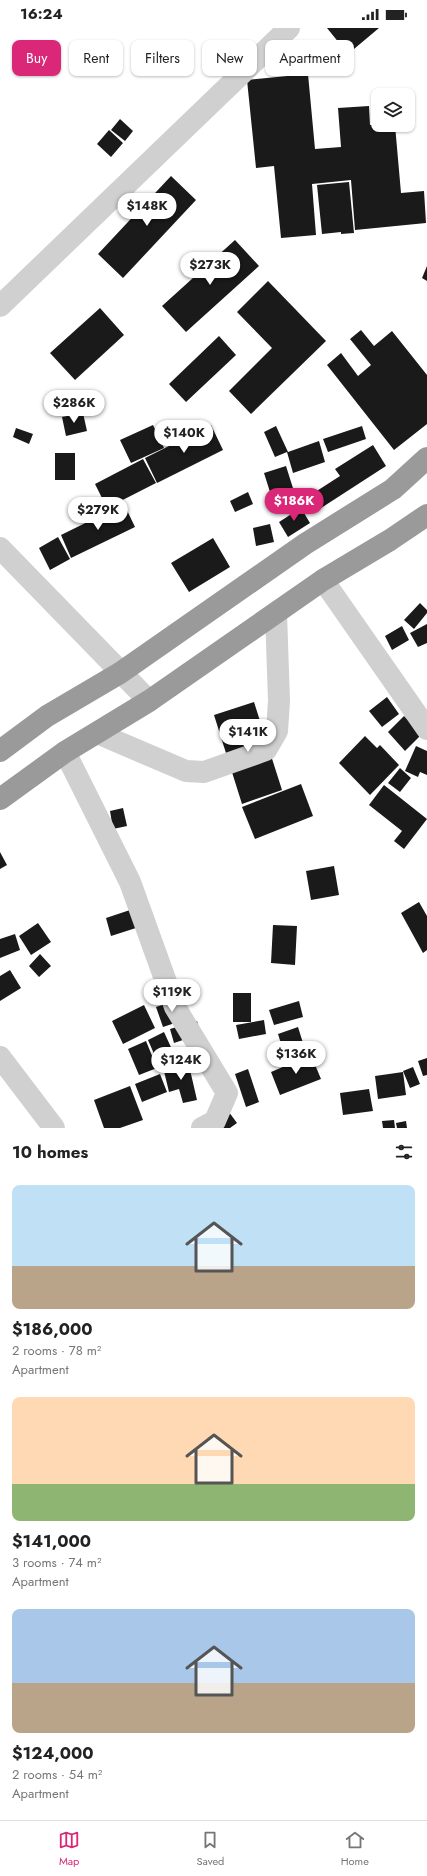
<!DOCTYPE html>
<html lang="en">
<head>
<meta charset="utf-8">
<style>
	:root { --surface:#fff; --page:#f6f6f6; --text:#222; --muted:#767676; --line:#e0e0e0; --accent:#db2777 }
	body { margin:0; font-family:Jost,sans-serif; background:var(--page); color:var(--text); height:100vh; display:flex; flex-direction:column; font-size:15px; white-space:nowrap }
	* { box-sizing:border-box; margin:0 }
	p { font-size:13px; color:var(--muted) }
	.icon { flex:none; width:22px; height:22px; fill:none; stroke:currentColor; stroke-width:2; stroke-linecap:round; stroke-linejoin:round }
	.map { position:relative; height:1100px; overflow:hidden }
	.drawer { display:flex; flex-direction:column; background:var(--surface); flex:1 }
	.drawer>* { flex:none }
	.banner { position:absolute; left:12px; top:12px; width:403px; height:36px; display:flex; gap:8px }
	.buttons { position:absolute; left:371px; top:60px; display:grid; gap:8px }
	.buttons a { display:grid; place-items:center; width:44px; height:44px; border-radius:8px; background:var(--surface); box-shadow:0 1px 3px #0004; font-size:20px }
	.price { position:absolute; translate:-50% -34px; padding:0 9px; border-radius:14px; background:#fff; color:#222; font-size:13px; line-height:26px; filter:drop-shadow(0 1px 2px #0008) }
	.price::after { content:''; position:absolute; left:50%; top:24px; width:12px; height:9px; margin-left:-6px; background:inherit; clip-path:polygon(0 0,100% 0,50% 100%) }
	.price.on { background:var(--accent); color:#fff }
	ul { padding:0; list-style:none }
	li { display:grid; align-content:center; gap:8px; height:212px; padding:0 12px }
	li span { display:grid; place-items:center; height:124px; border-radius:8px; color:#555 }
	li>.icon { margin-inline-start:auto }
	span .icon { width:72px; height:72px; fill:#fffc; stroke-width:1 }
	li b { font-size:17px }
	h2 { display:flex; justify-content:space-between; align-items:center; height:48px; padding:0 12px; font-size:17px }
	.chip { padding:0 14px; border-radius:8px; background:var(--surface); box-shadow:0 1px 3px #0004; font-size:14px; line-height:36px }
	.chip.on { background:var(--accent); color:#fff }
	.status { display:flex; justify-content:space-between; align-items:center; height:28px; padding:0 20px; background:var(--surface); direction:ltr }
	.status svg { height:11px; fill:currentColor }
	.tabs { display:flex; justify-content:space-around; align-items:center; height:56px; border-top:1px solid var(--line); background:var(--surface); font-size:11px; color:var(--muted) }
	.tabs a { display:grid; justify-items:center; gap:2px }
	.tabs .on { color:var(--accent) }
	.map>svg:first-child { display:block }
	.building { fill:#1a1a1a }
	.lines { fill:none; stroke-linecap:round; stroke-linejoin:round }
	.minor { stroke:#d0d0d0; stroke-width:22 }
	.highway { stroke:#9a9a9a; stroke-width:22 }
</style>
</head>
<body>
<div class="status"><b>16:24</b><svg viewBox="0 0 49 12"><path d="M0 12V9h3v3zM5 12V6h3v6zM10 12V3h3v9zM15 12V0h3v12zM26 1h20v11H26zM47 4h2v5h-2z"/></svg></div>
<div class="map">
<svg width="427" height="1100" viewBox="0 0 427 1100">
	<rect width="100%" height="100%" fill="#fff"/>
	<path class="building" d="M 327,0 L 379,0 L 348,26 Z
		M 308,46 L 315,121 L 341,119 L 338,80 L 369,78 L 370,97 L 395,97 L 401,165 L 424,163 L 426,195 L 355,202 L 351,152 L 312,156 L 316,207 L 281,210 L 274,138 L 256,140 L 247,52 Z
		M 120,91 L 133,103 L 125,113 L 111,102 Z
		M 109,102 L 123,115 L 111,129 L 97,116 Z
		M 171,148 L 196,172 L 123,250 L 98,226 Z
		M 349,154 L 354,205 L 341,206 L 341,204 L 322,206 L 317,157 Z
		M 235,212 L 259,238 L 186,304 L 162,278 Z
		M 427,238 L 427,253 L 422,250 Z
		M 268,253 L 326,313 L 251,386 L 229,363 L 272,320 L 237,284 Z
		M 100,280 L 124,307 L 75,352 L 50,325 Z
		M 361,302 L 374,318 L 392,303 L 427,347 L 427,396 L 394,422 L 327,337 L 341,325 L 358,348 L 371,337 L 350,311 Z
		M 219,308 L 236,327 L 186,374 L 169,356 Z
		M 83,385 L 87,403 L 66,408 L 62,389 Z
		M 153,397 L 164,420 L 131,435 L 120,412 Z
		M 211,397 L 223,422 L 157,455 L 145,430 Z
		M 276,398 L 288,424 L 319,413 L 325,434 L 293,445 L 287,424 L 275,429 L 264,404 Z
		M 362,398 L 366,411 L 328,424 L 323,411 Z
		M 16,400 L 33,406 L 29,416 L 13,409 Z
		M 373,417 L 386,438 L 318,482 L 309,468 L 340,448 L 335,441 Z
		M 55,425 L 75,425 L 75,452 L 55,452 Z
		M 143,431 L 156,455 L 107,480 L 95,456 Z
		M 286,438 L 298,476 L 276,483 L 264,445 Z
		M 248,464 L 253,476 L 235,484 L 230,473 Z
		M 124,476 L 135,499 L 71,530 L 61,507 Z
		M 301,480 L 310,495 L 288,509 L 279,494 Z
		M 270,496 L 274,514 L 256,518 L 253,500 Z
		M 58,509 L 70,531 L 50,542 L 39,520 Z
		M 213,510 L 230,539 L 189,564 L 171,535 Z
		M 420,575 L 427,582 L 427,585 L 414,601 L 404,592 Z
		M 427,596 L 427,615 L 418,619 L 410,605 Z
		M 402,598 L 409,612 L 392,622 L 385,608 Z
		M 387,669 L 399,686 L 382,699 L 369,683 Z
		M 254,674 L 282,762 L 242,776 L 214,687 Z
		M 404,688 L 422,706 L 405,723 L 388,704 Z
		M 365,708 L 377,720 L 380,717 L 399,737 L 370,767 L 339,735 Z
		M 416,718 L 427,723 L 427,747 L 420,744 L 418,749 L 405,743 Z
		M 400,740 L 411,750 L 400,764 L 388,755 Z
		M 301,756 L 313,788 L 255,811 L 242,779 Z
		M 384,757 L 427,791 L 404,821 L 394,813 L 402,803 L 369,777 Z
		M 123,780 L 127,798 L 113,801 L 110,783 Z
		M 0,824 L 7,837 L 0,841 Z
		M 334,838 L 339,867 L 311,872 L 306,843 Z
		M 419,874 L 427,888 L 427,922 L 423,925 L 401,885 Z
		M 133,881 L 139,899 L 111,908 L 106,890 Z
		M 38,895 L 51,914 L 31,927 L 19,908 Z
		M 273,897 L 297,898 L 295,937 L 271,935 Z
		M 15,906 L 20,922 L 0,930 L 0,911 Z
		M 40,926 L 51,938 L 39,949 L 29,938 Z
		M 10,942 L 21,960 L 0,973 L 0,948 Z
		M 233,965 L 251,965 L 251,994 L 233,994 Z
		M 180,971 L 187,991 L 163,999 L 156,979 Z
		M 299,973 L 303,989 L 274,997 L 269,982 Z
		M 144,977 L 155,1000 L 123,1016 L 112,993 Z
		M 264,992 L 266,1006 L 239,1011 L 236,997 Z
		M 197,993 L 201,1006 L 174,1015 L 170,1001 Z
		M 298,999 L 303,1015 L 283,1022 L 278,1006 Z
		M 164,1004 L 175,1028 L 158,1035 L 148,1012 Z
		M 146,1013 L 157,1040 L 139,1047 L 128,1021 Z
		M 203,1024 L 208,1034 L 192,1041 L 188,1030 Z
		M 311,1027 L 321,1051 L 280,1067 L 271,1044 Z
		M 427,1030 L 427,1047 L 423,1048 L 418,1033 Z
		M 188,1033 L 197,1072 L 183,1075 L 179,1061 L 169,1064 L 163,1039 Z
		M 413,1039 L 420,1056 L 410,1060 L 403,1043 Z
		M 248,1041 L 259,1074 L 246,1079 L 235,1046 Z
		M 403,1044 L 406,1067 L 378,1071 L 375,1048 Z
		M 160,1046 L 167,1064 L 142,1074 L 135,1056 Z
		M 130,1058 L 143,1092 L 120,1100 L 104,1100 L 94,1072 Z
		M 369,1061 L 373,1083 L 343,1087 L 340,1065 Z
		M 223,1076 L 237,1095 L 230,1100 L 207,1100 Z
		M 394,1092 L 395,1100 L 383,1100 L 382,1093 Z
		M 406,1093 L 407,1100 L 397,1100 L 396,1095 Z"/>
	<g class="lines">
		<path class="minor" d="M 0,278 L 289,0
			M 0,520 L 149,673
			M 323,552 L 427,701
			M 97,705 L 186,743 L 204,744 L 266,722 L 277,703 L 279,673 L 276,585
			M 65,724 L 130,854 L 175,979 L 227,1065 L 215,1093 L 202,1100
			M 0,1029 L 54,1100"/>
		<path class="highway" d="M 0,723 L 47,688 L 120,645 L 305,516 L 393,461 L 427,430
			M 0,771 L 65,724 L 149,673 L 323,552 L 390,512 L 427,487"/>
	</g>
</svg>
<div class="buttons">
<a><svg class="icon" aria-label="layers" viewBox="0 0 24 24"><path d="M12 4l9 5-9 5-9-5zM3 14l9 5 9-5"/></svg></a>
</div>
<b class="price" style="left:147px;top:199px">$148K</b>
<b class="price" style="left:210px;top:258px">$273K</b>
<b class="price" style="left:74px;top:396px">$286K</b>
<b class="price" style="left:184px;top:426px">$140K</b>
<b class="price on" style="left:294px;top:494px">$186K</b>
<b class="price" style="left:98px;top:503px">$279K</b>
<b class="price" style="left:248px;top:725px">$141K</b>
<b class="price" style="left:172px;top:985px">$119K</b>
<b class="price" style="left:296px;top:1047px">$136K</b>
<b class="price" style="left:181px;top:1053px">$124K</b>
<div class="banner">
<a class="chip on">Buy</a>
<a class="chip">Rent</a>
<a class="chip">Filters</a>
<a class="chip">New</a>
<a class="chip">Apartment</a>
</div>
</div>
<section class="drawer">
<h2>10 homes<svg class="icon" aria-label="filters" viewBox="0 0 24 24"><path d="M4 7h16M4 17h16"/><circle cx="9" cy="7" r="2"/><circle cx="15" cy="17" r="2"/></svg></h2>
<ul>
<li><span style="background:linear-gradient(#bfe0f5 65%,#b9a48a 0)"><svg class="icon" aria-label="home" viewBox="0 0 24 24"><path d="M3 11l9-7 9 7M6 9v11h12V9"/></svg></span><div><b>$186,000</b><p>2 rooms · 78 m²</p><p>Apartment</p></div></li>
<li><span style="background:linear-gradient(#ffd9b3 70%,#8fb573 0)"><svg class="icon" aria-label="home" viewBox="0 0 24 24"><path d="M3 11l9-7 9 7M6 9v11h12V9"/></svg></span><div><b>$141,000</b><p>3 rooms · 74 m²</p><p>Apartment</p></div></li>
<li><span style="background:linear-gradient(#a9c7e8 60%,#b9a48a 0)"><svg class="icon" aria-label="home" viewBox="0 0 24 24"><path d="M3 11l9-7 9 7M6 9v11h12V9"/></svg></span><div><b>$124,000</b><p>2 rooms · 54 m²</p><p>Apartment</p></div></li>
</ul>
</section>
<nav class="tabs">
<a class="on"><svg class="icon" aria-label="map" viewBox="0 0 24 24"><path d="M3 6l6-2 6 2 6-2v14l-6 2-6-2-6 2zM9 4v14M15 6v14"/></svg>Map</a>
<a><svg class="icon" aria-label="saved" viewBox="0 0 24 24"><path d="M7 4h10v16l-5-4-5 4z"/></svg>Saved</a>
<a><svg class="icon" aria-label="home" viewBox="0 0 24 24"><path d="M3 11l9-7 9 7M6 9v11h12V9"/></svg>Home</a>
</nav>
</body>
</html>
